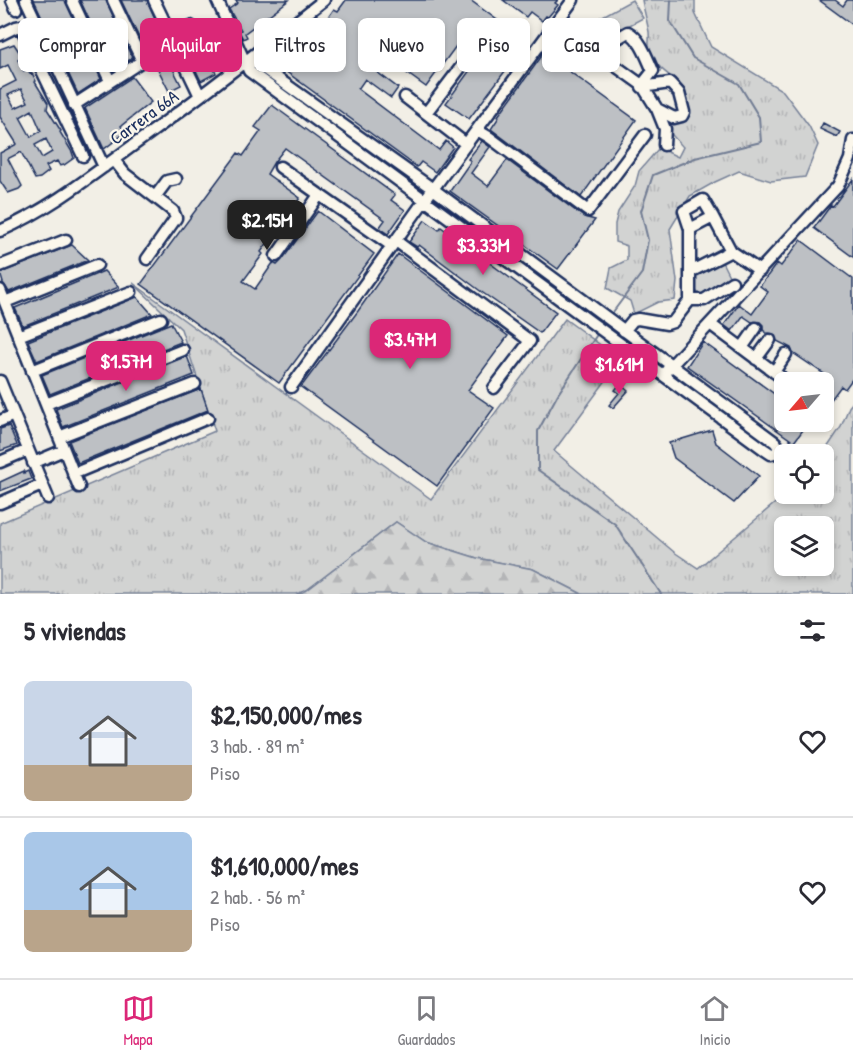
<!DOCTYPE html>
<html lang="es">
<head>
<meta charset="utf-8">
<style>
	:root { --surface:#fff; --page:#f2f2f3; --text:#2b2b33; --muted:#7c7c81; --line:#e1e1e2; --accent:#db2777 }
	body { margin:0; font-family:"Patrick Hand",sans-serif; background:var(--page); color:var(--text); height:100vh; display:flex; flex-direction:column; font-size:22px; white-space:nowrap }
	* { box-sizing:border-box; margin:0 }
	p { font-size:20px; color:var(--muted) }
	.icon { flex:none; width:33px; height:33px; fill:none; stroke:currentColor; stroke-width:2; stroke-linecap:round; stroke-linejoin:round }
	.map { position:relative; height:594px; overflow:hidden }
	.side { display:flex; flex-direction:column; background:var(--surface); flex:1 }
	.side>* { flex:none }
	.top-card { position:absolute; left:18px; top:18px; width:818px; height:54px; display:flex; gap:12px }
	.needle { width:39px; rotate:242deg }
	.controls { position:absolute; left:774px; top:372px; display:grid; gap:12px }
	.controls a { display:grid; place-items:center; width:60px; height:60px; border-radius:9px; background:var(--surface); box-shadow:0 3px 9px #0003; font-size:30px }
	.price { position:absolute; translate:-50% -51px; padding:0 14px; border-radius:12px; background:var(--accent); color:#fff; font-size:20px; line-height:39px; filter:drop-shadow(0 2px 3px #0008) }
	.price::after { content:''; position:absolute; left:50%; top:36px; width:18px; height:14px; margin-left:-9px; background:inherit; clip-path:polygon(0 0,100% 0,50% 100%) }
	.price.current { background:#222; color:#fff }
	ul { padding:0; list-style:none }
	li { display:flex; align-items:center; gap:18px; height:150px; padding:0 24px }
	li+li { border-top:2px solid var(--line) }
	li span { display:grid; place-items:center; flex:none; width:168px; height:120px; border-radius:9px; color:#555 }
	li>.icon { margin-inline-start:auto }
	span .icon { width:72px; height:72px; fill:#fffc; stroke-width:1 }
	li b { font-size:26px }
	h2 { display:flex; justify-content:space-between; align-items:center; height:72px; padding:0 24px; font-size:26px }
	.chip { padding:0 21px; border-radius:9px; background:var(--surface); box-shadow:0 3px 9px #0003; font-size:21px; line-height:54px }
	.chip.current { background:var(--accent); color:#fff }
	.tabs { display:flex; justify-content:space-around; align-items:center; height:84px; border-top:2px solid var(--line); background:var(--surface); font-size:16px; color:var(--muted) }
	.tabs a { display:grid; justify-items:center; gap:3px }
	.tabs .current { color:var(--accent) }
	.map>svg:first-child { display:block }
	.grass { fill:url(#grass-tufts); stroke:#768198; stroke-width:1.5; fill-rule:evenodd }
	.forest { fill:url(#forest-firs); stroke:#768198; stroke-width:1.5 }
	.green { fill:#d2d3d2; stroke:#768198; stroke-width:1.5 }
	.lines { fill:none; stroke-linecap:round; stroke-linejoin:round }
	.stream { stroke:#707b93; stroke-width:2 }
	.building { fill:#bdc0c4; stroke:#1b2f5e; stroke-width:1.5; fill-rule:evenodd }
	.minor-casing { stroke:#1b2f5e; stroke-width:15 }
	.minor { stroke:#fbf7ec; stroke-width:10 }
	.labels { text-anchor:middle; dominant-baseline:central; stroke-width:4.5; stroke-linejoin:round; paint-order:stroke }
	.street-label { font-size:18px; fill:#1b2f5e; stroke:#fbf7ec }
</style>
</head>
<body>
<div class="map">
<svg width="853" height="594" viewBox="0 0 853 594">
	<defs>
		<pattern id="grass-tufts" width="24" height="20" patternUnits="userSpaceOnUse" patternTransform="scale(1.5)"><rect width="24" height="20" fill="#d2d3d2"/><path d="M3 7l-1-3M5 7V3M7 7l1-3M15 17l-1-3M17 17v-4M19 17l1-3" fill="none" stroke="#b4b5b7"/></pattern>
		<pattern id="forest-firs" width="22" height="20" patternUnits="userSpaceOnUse" patternTransform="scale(1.5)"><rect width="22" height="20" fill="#d2d3d2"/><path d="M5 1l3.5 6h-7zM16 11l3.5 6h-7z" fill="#b4b5b7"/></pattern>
	</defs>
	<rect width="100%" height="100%" fill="#f2efe6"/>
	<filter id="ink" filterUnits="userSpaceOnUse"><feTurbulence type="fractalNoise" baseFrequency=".0167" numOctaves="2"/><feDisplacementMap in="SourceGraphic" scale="12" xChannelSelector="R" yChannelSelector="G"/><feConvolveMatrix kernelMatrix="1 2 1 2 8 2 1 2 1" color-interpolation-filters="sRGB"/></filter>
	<g filter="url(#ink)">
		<path class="grass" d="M 642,0 L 695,0 L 695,13 L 711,47 L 783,91 L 809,126 L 818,145 L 805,177 L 771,181 L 739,171 L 715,182 L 690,196 L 670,229 L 677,281 L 675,300 L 658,302 L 634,314 L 630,301 L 607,288 L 611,268 L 627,260 L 627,246 L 615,242 L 615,224 L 618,212 L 635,186 L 639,171 L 659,148 L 678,157 L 683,147 L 663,125 L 686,120 C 695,76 666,84 651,55 C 647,49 650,40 649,32 C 647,21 644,11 642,0 Z
			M 133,283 L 431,499 L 565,319 L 621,360 L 554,451 L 674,552 L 698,568 L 786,494 L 824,494 L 823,454 L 841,427 L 849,407 L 853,402 L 853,594 L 582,594 L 533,569 L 477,558 L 426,542 L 396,522 L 307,590 L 297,594 L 0,594 L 0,523 L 215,431 L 181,329 ZM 784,526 L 824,526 L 824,566 L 784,566 Z"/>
		<path class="forest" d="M 396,522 L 426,542 L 477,558 L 533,569 L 582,594 L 297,594 L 307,590 Z"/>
		<path class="green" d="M 632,0 L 643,18 L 609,36 L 599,18 Z
			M 721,260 L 731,280 L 700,297 L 689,278 Z"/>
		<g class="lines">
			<path class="stream" d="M 610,316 L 642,273 L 648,240 L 641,211 L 653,175 L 695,158 L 761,142 L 759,117 L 739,84 L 693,58 L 670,21 L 671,0
				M 598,333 L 558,394 L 538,431 L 538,470 L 615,524 L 661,594"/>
		</g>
		<path class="building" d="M 34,0 L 65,0 L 101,79 L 78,94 Z
			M 80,0 L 106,0 L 132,58 L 113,71 Z
			M 121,0 L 147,0 L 163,37 L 143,46 Z
			M 235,0 L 289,0 L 245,33 L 247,37 L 243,39 L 239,31 L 241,30 L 229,9 L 238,3 Z
			M 346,0 L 470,0 L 527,42 L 469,119 L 446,103 L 487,47 L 467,31 L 426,87 L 383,56 L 373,69 L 398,88 L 391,98 L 365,79 L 358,89 L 439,150 L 446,141 L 453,147 L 435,172 L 421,162 L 417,167 L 270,60 L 275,53 L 278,56 L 290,41 L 295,44 L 304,31 L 307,33 L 319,17 L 325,22 L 334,9 L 338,11 Z
			M 503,0 L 558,0 L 555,3 L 558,5 L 548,17 L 546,16 L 542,21 L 530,12 L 526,17 Z
			M 819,0 L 835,0 L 843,6 L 847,0 L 853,0 L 853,25 Z
			M 227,40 L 234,56 L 226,62 L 216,46 Z
			M 14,44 L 20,53 L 22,57 L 18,60 L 24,71 L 28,68 L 30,74 L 32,73 L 36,81 L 35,82 L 48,103 L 47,109 L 61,131 L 60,132 L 72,152 L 74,158 L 64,165 L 60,166 L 57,161 L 46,166 L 49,171 L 40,178 L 35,179 L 21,152 L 9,158 L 8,159 L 22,186 L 19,189 L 8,193 L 0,181 L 0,153 L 17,144 L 0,117 L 0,89 L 16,81 L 8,65 L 0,69 L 0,49 ZM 21,89 L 28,102 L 15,108 L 8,95 ZM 32,110 L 41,131 L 31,137 L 20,117 ZM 46,139 L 52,152 L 42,158 L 35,145 Z
			M 206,53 L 216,73 L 201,81 L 191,60 Z
			M 544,53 L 636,120 L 581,197 L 491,129 L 499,117 L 498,116 Z
			M 169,61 L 181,85 L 169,91 L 157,67 Z
			M 132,77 L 151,102 L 121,126 L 125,133 L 104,149 L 85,108 Z
			M 272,105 L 395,195 L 391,200 L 405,210 L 388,234 L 379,228 L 385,220 L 285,148 L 274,162 L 267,174 L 300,198 L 261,252 L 263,254 L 243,281 L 255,289 L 273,263 L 277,265 L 282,260 L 318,211 L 374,254 L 279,383 L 141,284 L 238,153 L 243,156 L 261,131 L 255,127 Z
			M 823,123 L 840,132 L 837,137 L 820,129 Z
			M 482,141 L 490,147 L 471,173 L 488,186 L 507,160 L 584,217 L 595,220 L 558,269 L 450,191 L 471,161 L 468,159 Z
			M 853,179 L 853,257 L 814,228 L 831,205 L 833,206 Z
			M 425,220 L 439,230 L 441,227 L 556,312 L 540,333 L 483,293 L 419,245 L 417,247 L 409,242 Z
			M 801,240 L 853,279 L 853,378 L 845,389 L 841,386 L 824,409 L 824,374 L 793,353 L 791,348 L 777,341 L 774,334 L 767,333 L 763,330 L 763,325 L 760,322 L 752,322 L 743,316 L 732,331 L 724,325 L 739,304 L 752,314 L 768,292 L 760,286 L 777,263 L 781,266 Z
			M 72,245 L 88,260 L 9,292 L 3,283 L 0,273 Z
			M 398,254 L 508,336 L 468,390 L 494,408 L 437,486 L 301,387 L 358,311 Z
			M 104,271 L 119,287 L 23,326 L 15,308 Z
			M 137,297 L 152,314 L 37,361 L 28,341 Z
			M 171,323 L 181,342 L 50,394 L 42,375 Z
			M 703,342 L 784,401 L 784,414 L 779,422 L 809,422 L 794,442 L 687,366 Z
			M 187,356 L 194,375 L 63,427 L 56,409 Z
			M 620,384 L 628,391 L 613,408 L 609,405 L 619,393 L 615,390 Z
			M 201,389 L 208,410 L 78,463 L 69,441 Z
			M 9,426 L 17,445 L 0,451 L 0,429 Z
			M 712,430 L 716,443 L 759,476 L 734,503 L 674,458 L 669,443 Z
			M 24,471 L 24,473 L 28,471 L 31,479 L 0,491 L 0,482 Z"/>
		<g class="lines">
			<defs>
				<path id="minor" d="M 12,0 L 16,9
					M 26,0 L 104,167
					M 72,0 L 110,81
					M 113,0 L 142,61
					M 154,0 L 200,96
					M 217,0 L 249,71 L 765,450 L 771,454 L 778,452 L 778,446 L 775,442 L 433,189 L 256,63 L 245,62
					M 557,24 L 642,85 L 657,109 L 665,129 L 664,145
					M 21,27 L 83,156
					M 0,35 L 16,27 L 27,25
					M 172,38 L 191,26
					M 595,52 L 628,32 C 641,39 647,58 653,71 L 642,85
					M 642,87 L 670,83 L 679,93 L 684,112 L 682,116 L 674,118 L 657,109
					M 405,97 L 466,144
					M 74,105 L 173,41
					M 426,113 L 467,59
					M 477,130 L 489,137 L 588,211 L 645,135
					M 114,160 L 125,174 L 173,211 L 176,218 L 147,259
					M 280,167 L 392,246
					M 155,197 L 167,181 L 176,179
					M 690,229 L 684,211 L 703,200 L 713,217
					M 0,231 C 50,209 91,176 135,144 C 199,98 262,49 324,0
					M 396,241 L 530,341 L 494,388
					M 276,256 L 319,195
					M 0,266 L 66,240
					M 690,272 L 731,251
					M 0,290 L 79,487
					M 690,300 L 704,300 L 732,282
					M 5,302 L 97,265
					M 710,324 L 781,377
					M 624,331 L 633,320 L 638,319 L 667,324 L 673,322 L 690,300 L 690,229 L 713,217 L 731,251 L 760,271
					M 18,336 L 131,292
					M 742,348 L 756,328
					M 756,359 L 770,340
					M 667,370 L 838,186 L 850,159 L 853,140
					M 32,371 L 161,319
					M 774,372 L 786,354
					M 0,381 L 48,498
					M 291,387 L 424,201 L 573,0
					M 46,404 L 183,350
					M 0,421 L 14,415
					M 59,437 L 195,384
					M 0,462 L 28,450
					M 33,463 L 64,450
					M 73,474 L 208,418
					M 0,503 L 42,485"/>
			</defs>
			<use href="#minor" class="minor-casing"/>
			<use href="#minor" class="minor"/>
		</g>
	</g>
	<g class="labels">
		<g class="street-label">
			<text transform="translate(144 117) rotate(-36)">Carrera 66A</text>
		</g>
	</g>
</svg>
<div class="controls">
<a><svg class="needle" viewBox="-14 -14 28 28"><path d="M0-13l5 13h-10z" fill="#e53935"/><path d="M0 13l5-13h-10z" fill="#7c7c81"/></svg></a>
<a><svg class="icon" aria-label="locate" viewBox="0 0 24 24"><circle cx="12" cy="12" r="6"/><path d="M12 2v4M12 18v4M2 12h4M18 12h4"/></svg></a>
<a><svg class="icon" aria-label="layers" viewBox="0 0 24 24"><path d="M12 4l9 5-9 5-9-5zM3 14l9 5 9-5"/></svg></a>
</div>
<b class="price current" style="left:267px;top:251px">$2.15M</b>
<b class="price" style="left:483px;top:276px">$3.33M</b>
<b class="price" style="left:410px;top:370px">$3.47M</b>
<b class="price" style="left:126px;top:392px">$1.57M</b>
<b class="price" style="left:619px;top:395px">$1.61M</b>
<div class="top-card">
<a class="chip">Comprar</a>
<a class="chip current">Alquilar</a>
<a class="chip">Filtros</a>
<a class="chip">Nuevo</a>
<a class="chip">Piso</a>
<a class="chip">Casa</a>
</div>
</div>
<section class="side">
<h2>5 viviendas<svg class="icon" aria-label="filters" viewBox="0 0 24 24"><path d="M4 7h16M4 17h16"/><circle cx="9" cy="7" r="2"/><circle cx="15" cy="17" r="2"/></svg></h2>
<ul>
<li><span style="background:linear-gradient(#c9d6e8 70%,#b9a48a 0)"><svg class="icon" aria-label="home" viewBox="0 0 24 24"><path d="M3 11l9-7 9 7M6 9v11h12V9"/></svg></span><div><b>$2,150,000/mes</b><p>3 hab. · 89 m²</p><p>Piso</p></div><svg class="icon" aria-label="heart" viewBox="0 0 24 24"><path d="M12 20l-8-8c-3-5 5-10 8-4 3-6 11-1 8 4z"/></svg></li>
<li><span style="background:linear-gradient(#a9c7e8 65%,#b9a48a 0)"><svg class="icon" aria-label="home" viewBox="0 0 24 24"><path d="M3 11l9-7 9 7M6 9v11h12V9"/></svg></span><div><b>$1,610,000/mes</b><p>2 hab. · 56 m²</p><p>Piso</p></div><svg class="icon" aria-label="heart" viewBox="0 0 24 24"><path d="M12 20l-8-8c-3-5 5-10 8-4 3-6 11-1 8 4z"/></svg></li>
</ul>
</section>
<nav class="tabs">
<a class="current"><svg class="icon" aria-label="map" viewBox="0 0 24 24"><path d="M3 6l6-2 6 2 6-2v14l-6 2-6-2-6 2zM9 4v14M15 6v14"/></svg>Mapa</a>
<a><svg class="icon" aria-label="saved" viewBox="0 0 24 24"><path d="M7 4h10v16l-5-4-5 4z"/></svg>Guardados</a>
<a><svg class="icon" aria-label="home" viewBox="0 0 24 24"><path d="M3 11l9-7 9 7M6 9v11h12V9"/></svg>Inicio</a>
</nav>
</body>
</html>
